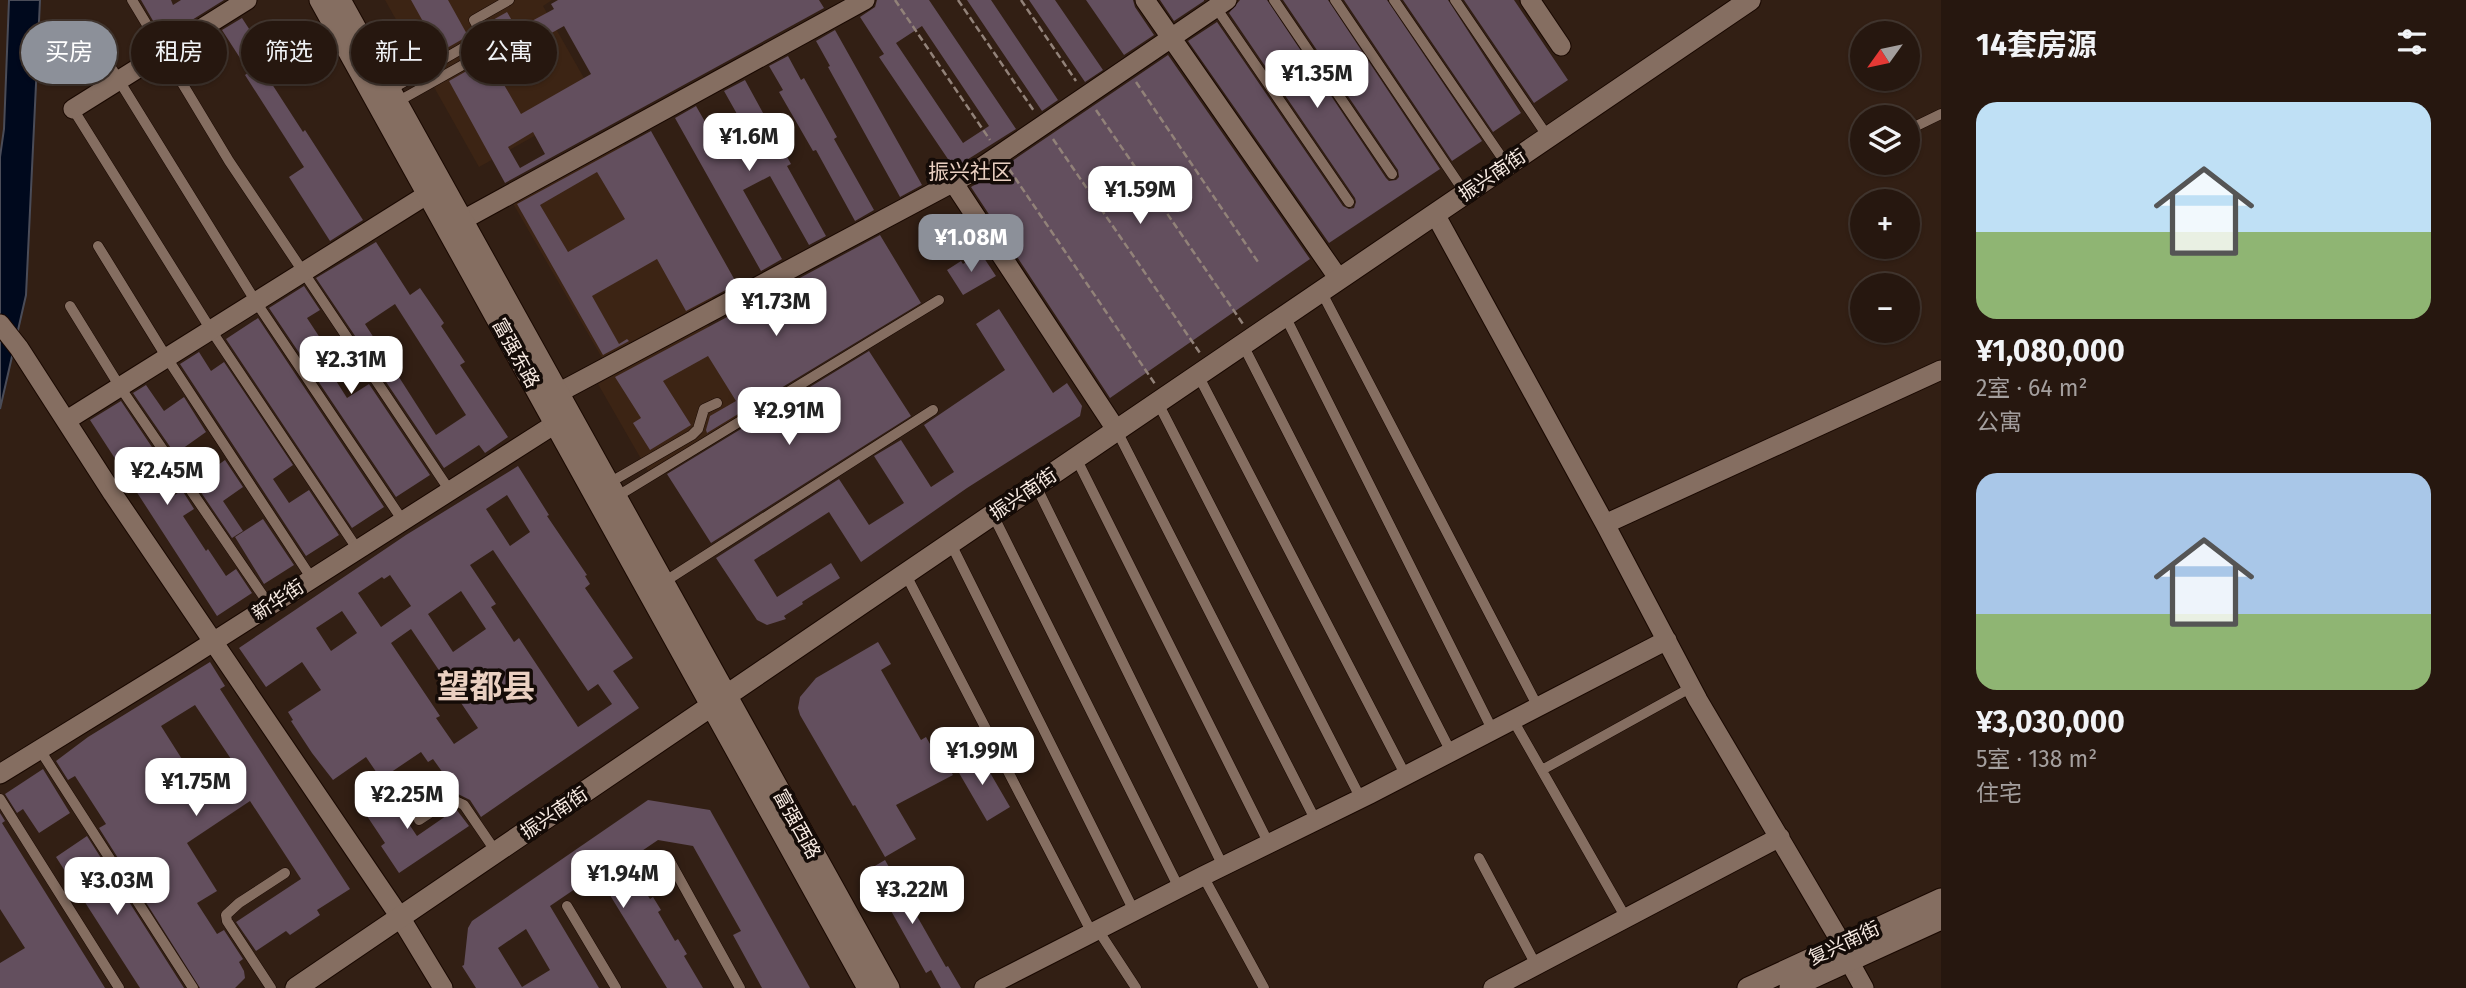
<!DOCTYPE html>
<html lang="zh">
<head>
<meta charset="utf-8">
<style>
	:root { --surface:#26170f; --page:#32241d; --text:#f1f3f6; --muted:#a49f9e; --line:#42362f; --accent:#8c9099 }
	body { margin:0; font-family:"Fira Sans","Noto Sans SC",sans-serif; background:var(--page); color:var(--text); height:100vh; display:flex; flex-direction:column; font-size:26px; white-space:nowrap }
	* { box-sizing:border-box; margin:0 }
	p { font-size:23px; color:var(--muted) }
	.icon { flex:none; width:38px; height:38px; fill:none; stroke:currentColor; stroke-width:2; stroke-linecap:round; stroke-linejoin:round }
	.map { position:relative; flex:1; overflow:hidden }
	.sheet { display:flex; flex-direction:column; background:var(--surface); width:525px }
	.sheet>* { flex:none }
	.banner { position:absolute; left:21px; top:21px; width:665px; height:63px; display:flex; gap:14px }
	.needle { width:46px; rotate:237deg }
	.fabs { position:absolute; left:1850px; top:21px; display:grid; gap:14px }
	.fabs a { display:grid; place-items:center; width:70px; height:70px; border-radius:50%; background:var(--surface); box-shadow:0 2px 5px #0004,0 0 0 2px var(--line); font-size:35px }
	.price { position:absolute; translate:-50% -60px; padding:0 16px; border-radius:14px; background:#fff; color:#222; font-size:23px; line-height:46px; filter:drop-shadow(0 2px 4px #0008) }
	.price::after { content:''; position:absolute; left:50%; top:42px; width:21px; height:16px; margin-left:-10px; background:inherit; clip-path:polygon(0 0,100% 0,50% 100%) }
	.price.selected { background:var(--accent); color:#fff }
	ul { padding:0; list-style:none }
	li { display:grid; align-content:center; gap:14px; height:371px; padding:0 35px }
	li span { display:grid; place-items:center; height:217px; border-radius:21px; color:#555 }
	li>.icon { margin-inline-start:auto }
	span .icon { width:126px; height:126px; fill:#fffc; stroke-width:1 }
	li b { font-size:30px }
	h2 { display:flex; justify-content:space-between; align-items:center; height:84px; padding:0 35px; font-size:30px }
	.chip { padding:0 24px; border-radius:32px; background:var(--surface); box-shadow:0 2px 5px #0004,0 0 0 2px var(--line); font-size:24px; line-height:63px }
	.chip.selected { background:var(--accent); color:#fff }
	main { display:flex; flex:1; min-height:0 }
	.map>svg:first-child { display:block }
	.built { fill:#3c2414 }
	.water { fill:#00091d; stroke:#4a4c58; stroke-width:2 }
	.building { fill:#634f5e; fill-rule:evenodd }
	.lines { fill:none; stroke-linecap:round; stroke-linejoin:round }
	.lane-casing { stroke:#190801; stroke-width:11 }
	.street-casing { stroke:#190801; stroke-width:21 }
	.secondary-casing { stroke:#190801; stroke-width:23 }
	.path { stroke:#928279; stroke-width:2.5; stroke-dasharray:7 3.5; stroke-linecap:butt }
	.lane { stroke:#856e61; stroke-width:10 }
	.street { stroke:#856e61; stroke-width:19 }
	.secondary { stroke:#856e61; stroke-width:21 }
	.labels { text-anchor:middle; dominant-baseline:central; stroke-width:7; stroke-linejoin:round; paint-order:stroke }
	.street-label { font-size:19px; fill:#f7eae2; stroke:#140b07 }
	.neighbourhood-label { font-size:21px; fill:#ead0c1; stroke:#140b07 }
	.town-label { font-size:33px; font-weight:bold; fill:#ead0c1; stroke:#140b07 }
</style>
</head>
<body>
<main>
<div class="map">
<svg width="1941" height="988" viewBox="0 0 1941 988">
	<rect width="100%" height="100%" fill="#321f14"/>
	<path class="built" d="M 385,0 L 552,0 L 543,6 L 597,101 L 479,167 Z
		M 620,137 L 716,304 L 605,363 L 511,200 Z
		M 706,322 L 758,406 L 648,471 L 598,384 Z"/>
	<path class="water" d="M 9,0 L 40,0 L 26,295 L 0,409 L 0,157 L 4,129 Z"/>
	<path class="building" d="M 141,0 L 171,0 L 173,5 L 181,0 L 224,0 L 163,38 Z
		M 411,0 L 448,0 L 468,36 L 440,52 Z
		M 558,0 L 819,0 L 824,8 L 505,183 L 449,81 L 486,60 L 497,80 L 503,83 L 521,114 L 591,74 L 564,26 L 503,60 L 493,43 L 501,38 L 491,21 L 507,12 L 517,29 L 554,9 L 551,4 ZM 533,132 L 545,154 L 520,168 L 508,147 Z
		M 877,0 L 929,0 L 1016,129 L 954,168 L 879,57 L 884,54 L 860,17 L 875,7 ZM 922,26 L 989,126 L 963,143 L 896,43 Z
		M 967,0 L 991,0 L 1058,100 L 1042,111 Z
		M 1029,0 L 1055,0 L 1103,70 L 1085,82 Z
		M 1086,0 L 1133,0 L 1135,7 L 1154,35 L 1124,55 Z
		M 1160,0 L 1204,0 L 1204,1 L 1174,21 Z
		M 1240,0 L 1267,0 L 1386,178 L 1389,181 L 1396,180 L 1399,177 L 1398,170 L 1283,0 L 1328,0 L 1440,169 L 1329,243 L 1188,41 L 1217,22 L 1343,206 L 1349,209 L 1354,208 L 1356,202 L 1355,198 L 1229,13 Z
		M 1344,0 L 1387,0 L 1482,141 L 1452,161 Z
		M 1403,0 L 1448,0 L 1521,113 L 1493,132 Z
		M 1464,0 L 1514,0 L 1568,80 L 1534,103 Z
		M 242,18 L 268,58 L 259,64 L 303,132 L 305,130 L 363,220 L 330,241 L 289,177 L 304,167 L 245,75 L 249,72 L 222,30 Z
		M 835,30 L 922,185 L 900,197 L 828,67 L 830,66 L 816,41 Z
		M 1168,55 L 1310,259 L 1110,398 L 971,187 L 987,178 Z
		M 788,56 L 801,80 L 804,78 L 837,137 L 834,139 L 874,210 L 855,221 L 816,150 L 813,151 L 779,92 L 783,90 L 769,66 Z
		M 745,80 L 791,164 L 787,166 L 826,236 L 809,245 L 770,176 L 743,190 L 782,259 L 761,271 L 675,118 L 696,106 L 723,153 L 750,137 L 724,91 Z
		M 651,131 L 737,284 L 686,311 L 657,259 L 592,296 L 619,344 L 627,339 L 629,341 L 603,355 L 517,204 ZM 597,172 L 625,219 L 568,252 L 540,205 Z
		M 880,235 L 921,303 L 707,433 L 706,430 L 710,416 L 736,401 L 708,356 L 663,381 L 691,425 L 650,450 L 633,423 L 641,418 L 615,377 Z
		M 376,242 L 410,295 L 420,288 L 444,323 L 441,326 L 465,362 L 460,365 L 508,437 L 485,453 L 479,445 L 444,468 L 316,278 ZM 395,304 L 466,415 L 436,435 L 365,324 Z
		M 980,252 L 996,276 L 963,295 L 947,270 L 961,261 L 963,264 Z
		M 304,286 L 320,310 L 307,318 L 324,344 L 337,336 L 355,362 L 333,376 L 347,398 L 369,384 L 430,475 L 396,497 L 269,308 Z
		M 999,309 L 1053,393 L 1067,383 L 1082,406 L 1080,416 L 967,488 L 861,562 L 829,512 L 754,560 L 777,597 L 831,563 L 840,578 L 802,602 L 803,604 L 784,616 L 786,619 L 767,625 L 757,620 L 716,558 L 839,479 L 869,525 L 904,503 L 874,456 L 901,440 L 931,487 L 954,472 L 924,425 L 1005,370 L 976,324 Z
		M 258,318 L 384,507 L 352,528 L 226,339 Z
		M 869,351 L 911,416 L 711,543 L 667,474 Z
		M 199,352 L 211,371 L 224,362 L 293,465 L 273,479 L 289,503 L 309,490 L 339,535 L 306,556 L 180,364 Z
		M 146,385 L 164,411 L 184,397 L 206,432 L 175,454 L 133,393 Z
		M 121,401 L 162,462 L 156,466 L 175,495 L 182,490 L 194,509 L 183,516 L 206,551 L 208,549 L 226,576 L 236,569 L 252,593 L 217,616 L 90,420 Z
		M 225,460 L 243,487 L 223,501 L 243,531 L 232,538 L 194,482 Z
		M 518,466 L 549,515 L 547,516 L 587,575 L 585,576 L 590,584 L 585,588 L 633,658 L 613,671 L 639,708 L 481,817 L 470,800 L 458,794 L 433,759 L 428,762 L 421,752 L 381,779 L 366,757 L 333,780 L 312,753 L 291,721 L 293,720 L 288,712 L 321,690 L 302,662 L 266,687 L 239,648 L 406,535 ZM 507,495 L 530,532 L 510,546 L 486,509 ZM 493,550 L 588,691 L 598,684 L 612,704 L 578,727 L 519,638 L 514,642 L 491,607 L 496,604 L 470,565 ZM 390,575 L 411,606 L 381,627 L 358,593 L 382,577 L 384,579 ZM 461,591 L 486,629 L 453,652 L 428,614 ZM 342,611 L 357,633 L 331,651 L 316,628 ZM 411,629 L 478,728 L 454,744 L 436,718 L 440,716 L 391,643 Z
		M 263,519 L 294,565 L 264,584 L 235,537 Z
		M 878,642 L 891,664 L 881,670 L 921,740 L 926,737 L 941,763 L 945,761 L 953,775 L 896,805 L 916,839 L 885,857 L 855,805 L 853,806 L 800,715 L 798,708 L 800,697 L 816,678 Z
		M 210,662 L 225,686 L 220,689 L 350,889 L 317,910 L 320,915 L 290,935 L 286,931 L 256,951 L 236,922 L 301,879 L 250,801 L 187,843 L 217,891 L 197,903 L 217,934 L 224,930 L 243,959 L 239,962 L 244,971 L 245,978 L 235,988 L 200,988 L 99,828 L 106,824 L 75,776 L 68,780 L 56,761 L 88,737 ZM 195,705 L 241,774 L 206,797 L 161,726 Z
		M 978,752 L 1010,807 L 987,821 L 955,766 Z
		M 43,769 L 70,813 L 39,833 L 23,809 L 17,813 L 5,794 Z
		M 384,787 L 417,836 L 456,809 L 469,826 L 399,873 L 381,846 L 385,843 L 359,804 Z
		M 648,800 L 710,810 L 810,988 L 762,988 L 733,935 L 741,931 L 693,846 L 658,840 L 630,859 L 635,867 L 631,869 L 650,899 L 653,897 L 661,910 L 658,912 L 675,941 L 678,939 L 687,954 L 684,956 L 703,988 L 667,988 L 597,874 L 550,906 L 599,988 L 476,988 L 462,966 L 464,965 L 468,928 L 472,921 ZM 526,929 L 550,970 L 522,987 L 498,948 Z
		M 0,813 L 5,821 L 2,823 L 105,988 L 0,988 L 0,963 L 25,948 L 0,909 Z
		M 87,836 L 184,988 L 140,988 L 104,932 L 56,857 Z
		M 885,860 L 946,967 L 948,966 L 961,988 L 941,988 L 931,970 L 926,973 L 868,870 Z"/>
	<g class="lines">
		<defs>
			<path id="lane" d="M 132,0 L 229,161 L 450,491
				M 1274,0 L 1392,174
				M 1335,0 L 1465,193
				M 1394,0 L 1507,165
				M 1455,0 L 1548,137
				M 1215,6 L 1349,202
				M 102,53 L 256,302 L 403,521
				M 390,90 L 475,41 L 482,35 L 474,20 L 509,0
				M 397,102 L 486,52 L 491,54 L 503,76
				M 73,109 L 211,330 L 358,550
				M 1908,130 L 1941,114
				M 98,246 L 167,358 L 312,579
				M 1321,291 L 1538,707
				M 70,306 L 120,387 L 270,606
				M 1285,316 L 1493,731
				M 1243,345 L 1451,752
				M 1198,375 L 1406,776
				M 1158,403 L 1361,799
				M 1117,431 L 1316,821
				M 1076,458 L 1269,844
				M 609,483 L 692,435 L 698,429 L 704,409 L 717,403
				M 1036,486 L 1223,866
				M 616,497 L 939,300
				M 993,515 L 1179,888
				M 951,544 L 1134,911
				M 906,575 L 1092,933
				M 664,582 L 933,410
				M 1513,720 L 1626,918
				M 40,750 L 193,988
				M 1542,770 L 1692,687
				M 0,799 L 119,988
				M 419,820 L 451,799 L 464,805 L 496,852
				M 667,856 L 740,988
				M 1479,858 L 1536,965
				M 1203,876 L 1264,988
				M 567,906 L 616,988
				M 1098,930 L 1136,988
				M 271,988 L 227,921 L 226,915 L 239,903 L 285,873"/>
			<path id="street" d="M 1145,0 L 1339,279
				M 1530,0 L 1561,46
				M 73,109 L 247,0
				M 953,182 L 1117,431
				M 1435,214 L 1605,524 L 1698,700 L 1842,944
				M 463,220 L 865,0
				M 0,324 L 19,348 L 113,494 L 400,917 L 443,988
				M 558,393 L 980,168 L 1227,0
				M 67,420 L 428,194
				M 1605,524 L 1941,370
				M 0,774 L 180,663 L 555,424
				M 1849,961 L 1864,988
				M 984,988 L 1203,876 L 1370,794 L 1667,640
				M 1493,988 L 1780,837"/>
			<path id="secondary" d="M 320,0 L 868,988
				M 340,0 L 889,988
				M 296,988 L 1750,0
				M 1748,988 L 1941,899
				M 1790,988 L 1941,919"/>
		</defs>
		<use href="#lane" class="lane-casing"/>
		<use href="#street" class="street-casing"/>
		<use href="#secondary" class="secondary-casing"/>
		<path class="path" d="M 895,0 L 990,140
			M 958,0 L 1034,111
			M 1021,0 L 1076,81
			M 1136,82 L 1258,262
			M 1096,110 L 1243,324
			M 1053,139 L 1200,353
			M 1009,169 L 1155,384"/>
		<use href="#lane" class="lane"/>
		<use href="#street" class="street"/>
		<use href="#secondary" class="secondary"/>
	</g>
	<g class="labels">
		<g class="street-label">
			<text transform="translate(1492 175) rotate(-34)">振兴南街</text>
			<text transform="translate(516 353) rotate(61)">富强东路</text>
			<text transform="translate(1023 494) rotate(-34)">振兴南街</text>
			<text transform="translate(278 600) rotate(-33)">新华街</text>
			<text transform="translate(554 813) rotate(-34)">振兴南街</text>
			<text transform="translate(797 824) rotate(61)">富强西路</text>
			<text transform="translate(1844 943) rotate(-25)">复兴南街</text>
		</g>
		<g class="neighbourhood-label">
			<text x="970" y="172">振兴社区</text>
		</g>
		<g class="town-label">
			<text x="486" y="687">望都县</text>
		</g>
	</g>
</svg>
<div class="fabs">
<a><svg class="needle" viewBox="-14 -14 28 28"><path d="M0-13l5 13h-10z" fill="#e53935"/><path d="M0 13l5-13h-10z" fill="#a49f9e"/></svg></a>
<a><svg class="icon" aria-label="layers" viewBox="0 0 24 24"><path d="M12 4l9 5-9 5-9-5zM3 14l9 5 9-5"/></svg></a>
<a>+</a>
<a>−</a>
</div>
<b class="price" style="left:1317px;top:110px">¥1.35M</b>
<b class="price" style="left:749px;top:173px">¥1.6M</b>
<b class="price" style="left:1140px;top:226px">¥1.59M</b>
<b class="price selected" style="left:971px;top:274px">¥1.08M</b>
<b class="price" style="left:776px;top:338px">¥1.73M</b>
<b class="price" style="left:351px;top:396px">¥2.31M</b>
<b class="price" style="left:789px;top:447px">¥2.91M</b>
<b class="price" style="left:167px;top:507px">¥2.45M</b>
<b class="price" style="left:982px;top:787px">¥1.99M</b>
<b class="price" style="left:196px;top:818px">¥1.75M</b>
<b class="price" style="left:407px;top:831px">¥2.25M</b>
<b class="price" style="left:623px;top:910px">¥1.94M</b>
<b class="price" style="left:117px;top:917px">¥3.03M</b>
<b class="price" style="left:912px;top:926px">¥3.22M</b>
<div class="banner">
<a class="chip selected">买房</a>
<a class="chip">租房</a>
<a class="chip">筛选</a>
<a class="chip">新上</a>
<a class="chip">公寓</a>
</div>
</div>
<section class="sheet">
<h2>14套房源<svg class="icon" aria-label="filters" viewBox="0 0 24 24"><path d="M4 7h16M4 17h16"/><circle cx="9" cy="7" r="2"/><circle cx="15" cy="17" r="2"/></svg></h2>
<ul>
<li><span style="background:linear-gradient(#bfe0f5 60%,#8fb573 0)"><svg class="icon" aria-label="home" viewBox="0 0 24 24"><path d="M3 11l9-7 9 7M6 9v11h12V9"/></svg></span><div><b>¥1,080,000</b><p>2室 · 64 m²</p><p>公寓</p></div></li>
<li><span style="background:linear-gradient(#a9c7e8 65%,#8fb573 0)"><svg class="icon" aria-label="home" viewBox="0 0 24 24"><path d="M3 11l9-7 9 7M6 9v11h12V9"/></svg></span><div><b>¥3,030,000</b><p>5室 · 138 m²</p><p>住宅</p></div></li>
</ul>
</section>
</main>
</body>
</html>
